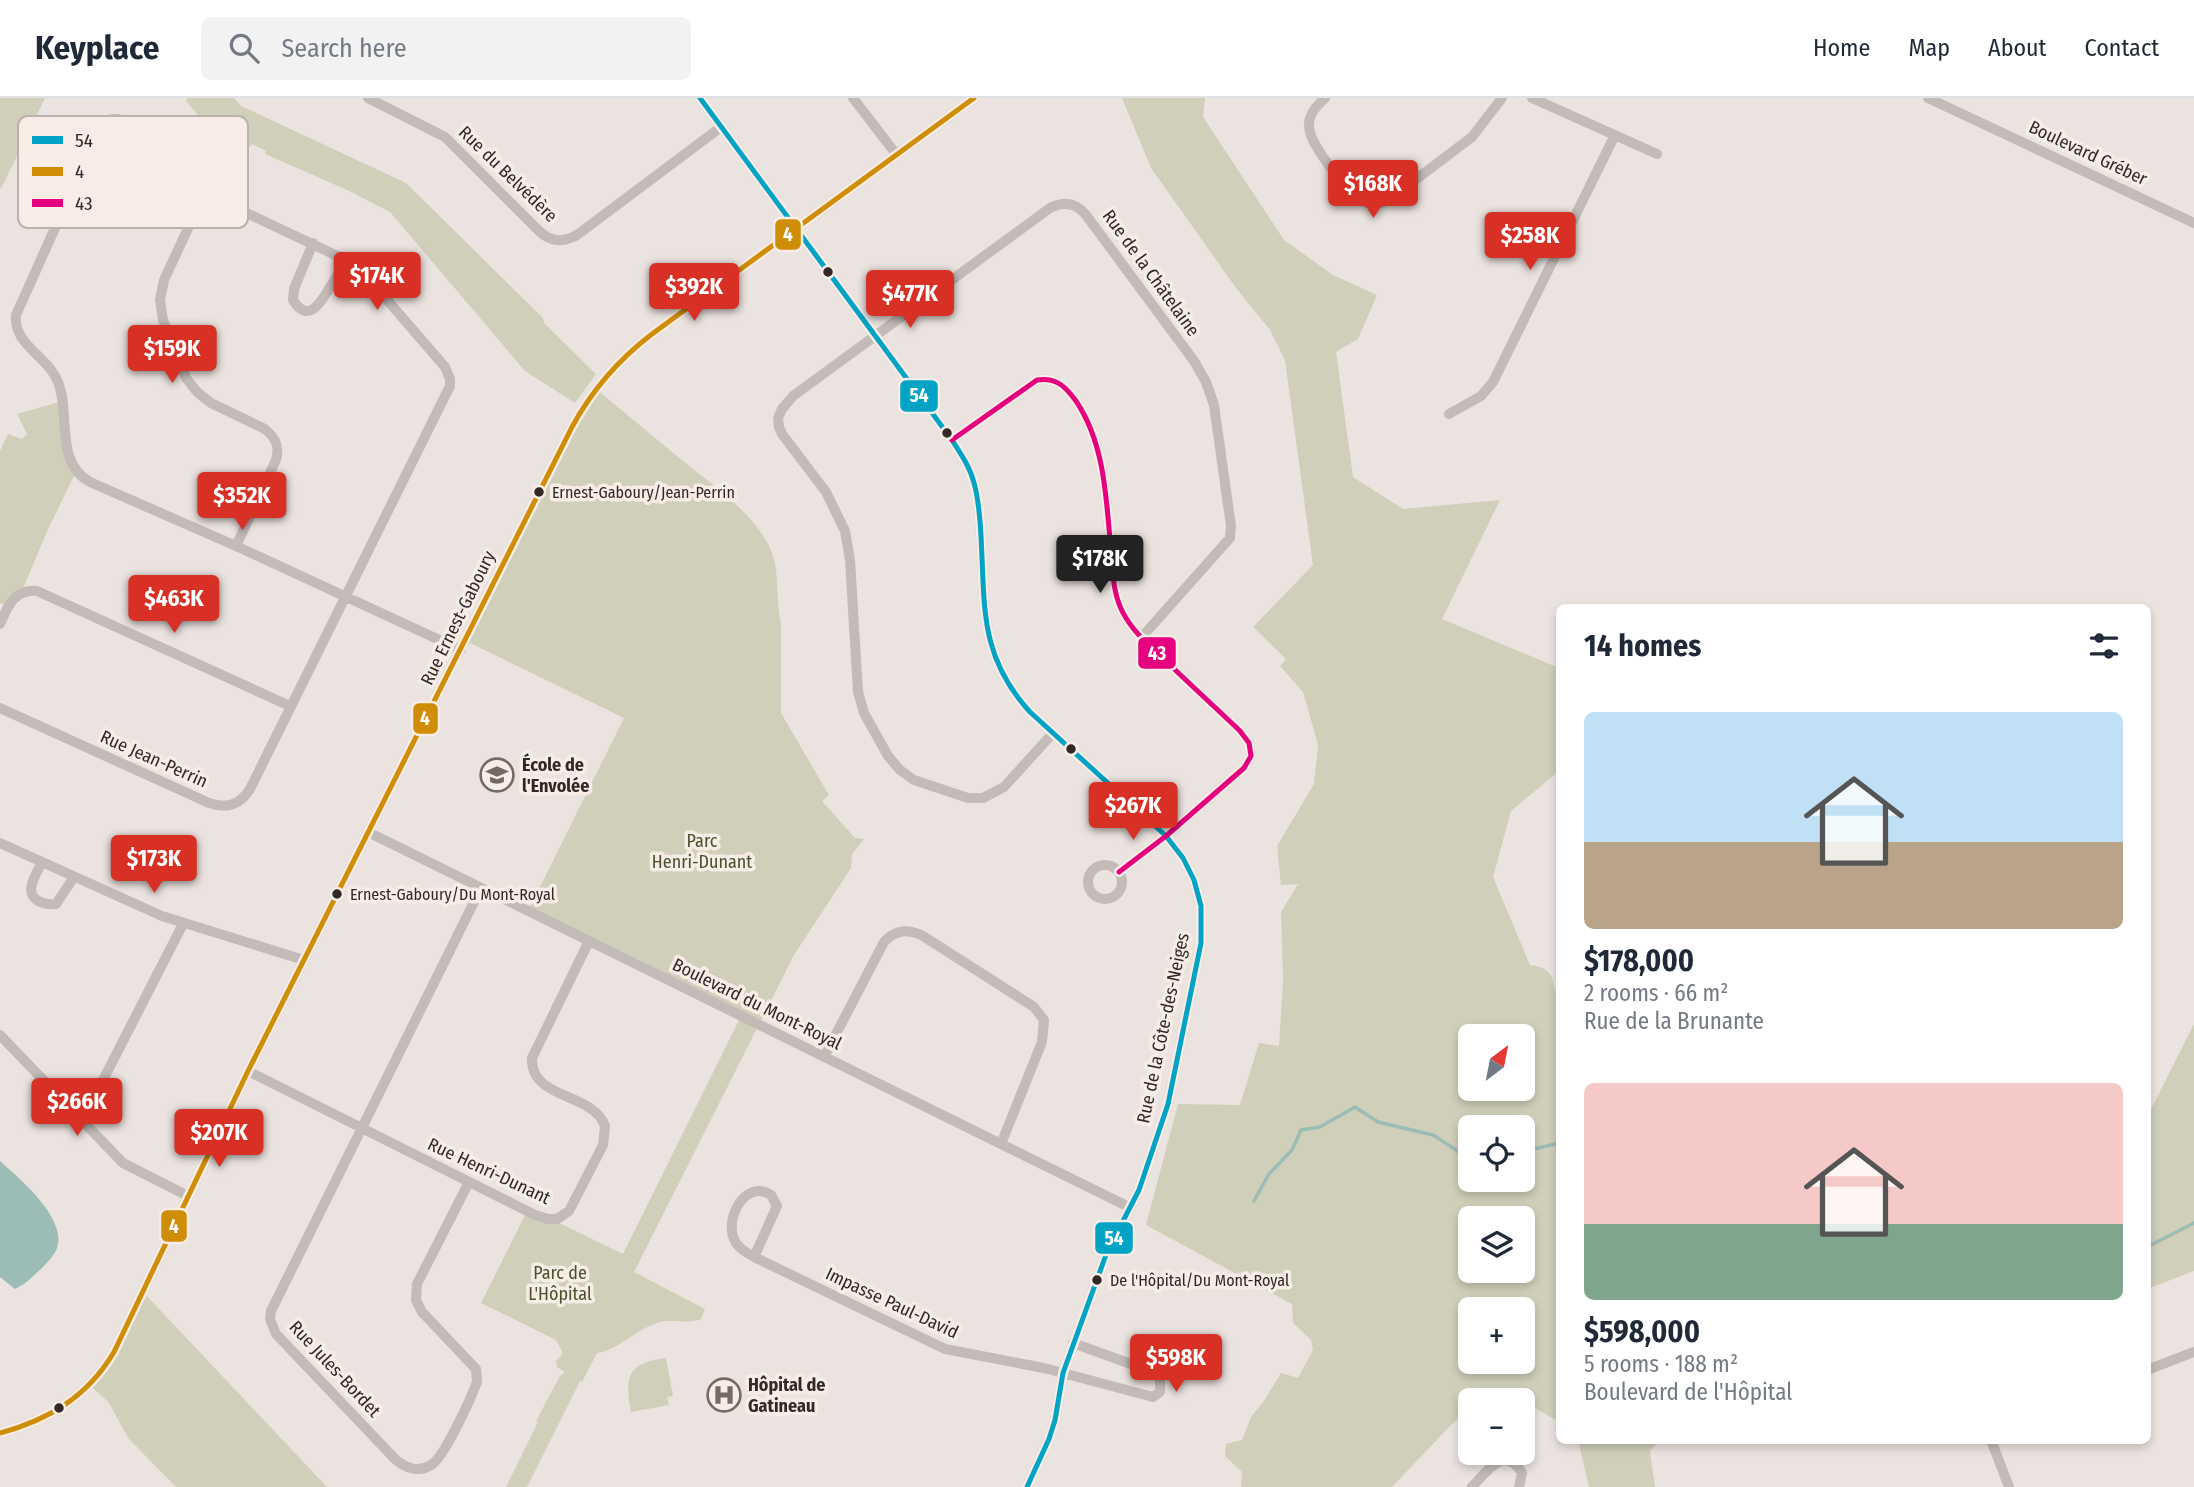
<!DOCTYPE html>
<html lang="en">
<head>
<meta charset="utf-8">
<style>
	:root { --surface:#fff; --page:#f2f2f3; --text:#1f2937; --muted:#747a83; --line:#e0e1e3; --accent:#d93025 }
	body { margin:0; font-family:"Fira Sans Condensed",sans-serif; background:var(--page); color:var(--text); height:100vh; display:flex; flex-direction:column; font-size:26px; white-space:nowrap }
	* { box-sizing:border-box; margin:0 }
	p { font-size:23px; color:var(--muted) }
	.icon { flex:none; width:38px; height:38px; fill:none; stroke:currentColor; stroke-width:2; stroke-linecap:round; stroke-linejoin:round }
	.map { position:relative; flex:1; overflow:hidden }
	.details { position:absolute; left:1556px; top:506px; width:595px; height:840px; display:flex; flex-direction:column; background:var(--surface); border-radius:10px; box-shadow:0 4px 10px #0003 }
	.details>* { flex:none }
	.needle { width:46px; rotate:32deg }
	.buttons { position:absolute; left:1458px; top:926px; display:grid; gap:14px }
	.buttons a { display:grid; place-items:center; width:77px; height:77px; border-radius:10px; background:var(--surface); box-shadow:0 4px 10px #0003; font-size:35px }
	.price { position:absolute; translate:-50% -60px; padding:0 16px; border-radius:7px; background:var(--accent); color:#fff; font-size:23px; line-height:46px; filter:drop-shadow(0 2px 4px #0008) }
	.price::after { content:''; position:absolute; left:50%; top:42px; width:21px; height:16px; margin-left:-10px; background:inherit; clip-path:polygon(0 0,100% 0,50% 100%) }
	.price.selected { background:#222; color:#fff }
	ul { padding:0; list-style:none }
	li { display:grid; align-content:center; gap:14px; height:371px; padding:0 28px }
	li span { display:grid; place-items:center; height:217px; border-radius:10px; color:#555 }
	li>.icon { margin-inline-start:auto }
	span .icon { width:126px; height:126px; fill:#fffc; stroke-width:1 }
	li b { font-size:30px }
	h2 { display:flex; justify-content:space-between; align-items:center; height:84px; padding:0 28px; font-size:30px }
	header { display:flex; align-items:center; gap:42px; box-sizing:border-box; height:98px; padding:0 35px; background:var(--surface); border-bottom:2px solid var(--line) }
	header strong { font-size:33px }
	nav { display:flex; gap:38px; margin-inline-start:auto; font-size:24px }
	.search { width:490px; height:63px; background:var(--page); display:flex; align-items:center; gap:18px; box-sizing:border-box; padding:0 24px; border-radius:10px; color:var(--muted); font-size:26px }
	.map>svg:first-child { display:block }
	.green { fill:#d0cfba; fill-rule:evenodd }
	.water { fill:#9cbcb6 }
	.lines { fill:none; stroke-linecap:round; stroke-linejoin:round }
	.stream { stroke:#9cbcb6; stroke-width:3.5 }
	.minor { stroke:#c3bbb8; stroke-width:10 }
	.bus-1-casing { stroke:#f8ece6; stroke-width:10 }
	.bus-2-casing { stroke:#f8ece6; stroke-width:10 }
	.bus-3-casing { stroke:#f8ece6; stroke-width:10 }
	.bus-1 { stroke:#03a3c6; stroke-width:5 }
	.bus-2 { stroke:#d08d08; stroke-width:5 }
	.bus-3 { stroke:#e5007d; stroke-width:5 }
	.bus-dot { fill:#342827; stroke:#f8ece6; stroke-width:2.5 }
	.labels { text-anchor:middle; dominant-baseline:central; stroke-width:7; stroke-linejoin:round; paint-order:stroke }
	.bus-label { font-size:16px; fill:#342827; stroke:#f8ece6; text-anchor:start }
	.street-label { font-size:18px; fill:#342827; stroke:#f8ece6 }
	.poi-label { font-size:18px; font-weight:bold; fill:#342827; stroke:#f8ece6; text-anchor:start }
	.park-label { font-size:18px; fill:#4a512c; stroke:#f8ece6 }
	.key { fill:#f8ece6; stroke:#bdb1ad; stroke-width:2 }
	.key-label { font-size:19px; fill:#342827 }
	.line-badge { stroke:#f8ece6; stroke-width:2.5 }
	.badge-label { font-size:19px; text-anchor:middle; font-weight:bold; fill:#fff }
</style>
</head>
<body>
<header>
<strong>Keyplace</strong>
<div class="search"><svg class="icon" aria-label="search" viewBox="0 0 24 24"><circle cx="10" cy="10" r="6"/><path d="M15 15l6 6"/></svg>Search here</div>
<nav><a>Home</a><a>Map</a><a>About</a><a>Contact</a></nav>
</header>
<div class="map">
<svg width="2194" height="1389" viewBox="0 0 2194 1389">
	<rect width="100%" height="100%" fill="#ebe3df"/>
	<path class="green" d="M 0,0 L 45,0 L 1,91 L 0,90 Z
		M 188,0 L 234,0 L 241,8 L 406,85 L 543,220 L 544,225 L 596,276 L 575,305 L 525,273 L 390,114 L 347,92 L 265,56 L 266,53 L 252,46 L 250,49 L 212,30 L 214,27 L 196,15 L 186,3 Z
		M 1122,0 L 1205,0 L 1203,19 L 1284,142 L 1333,177 L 1377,197 L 1358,241 L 1336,254 L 1353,379 L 1403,411 L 1500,402 L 1442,521 L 1559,570 L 1559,673 L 1511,713 L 1493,779 L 1530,867 C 1548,869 1553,876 1555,893 L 1559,896 L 1559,1324 L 1501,1290 L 1483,1302 L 1470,1302 L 1470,1312 L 1454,1324 L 1392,1389 L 1241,1389 L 1242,1374 L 1225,1358 L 1226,1346 L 1242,1342 L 1251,1319 L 1264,1303 L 1281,1275 L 1298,1280 L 1313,1252 L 1311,1242 L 1293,1225 L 1292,1206 L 1146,1127 L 1178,1006 L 1240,1007 L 1259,945 L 1279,948 L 1283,882 L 1281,814 L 1298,786 L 1281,787 L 1277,748 L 1314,686 L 1318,647 L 1303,594 L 1280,568 L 1286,561 L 1253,529 L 1313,467 L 1285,262 L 1270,232 L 1236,190 L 1151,70 ZM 1470,938 L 1522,938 L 1522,990 L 1470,990 ZM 1470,1029 L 1522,1029 L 1522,1082 L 1470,1082 ZM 1470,1120 L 1522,1120 L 1522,1172 L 1470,1172 ZM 1470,1211 L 1522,1211 L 1522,1264 L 1470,1264 Z
		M 596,291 C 625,315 654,339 683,363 C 713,387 758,418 772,455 C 780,477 775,502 781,525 L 781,615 L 829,697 L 822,703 L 855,740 L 864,741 L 852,756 L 851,770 L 794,857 L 634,1174 L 705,1211 L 701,1221 C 687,1227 672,1220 657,1225 C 635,1232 619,1252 597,1255 L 582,1284 L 580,1283 L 527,1389 L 506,1389 L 538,1324 L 536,1323 L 560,1278 L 565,1274 L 557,1269 L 556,1263 L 562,1257 L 562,1253 L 556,1242 L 481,1205 L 527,1113 L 551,1121 L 623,1156 L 741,918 L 528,813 L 624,620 L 466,543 Z
		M 63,303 L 76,374 L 48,431 L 22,493 L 8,509 L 0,505 L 0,353 L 8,336 L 22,341 L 27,336 L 17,316 Z
		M 2194,926 L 2194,1173 L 2147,1191 L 2147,1019 Z
		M 143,1194 L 327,1389 L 176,1389 L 128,1340 L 109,1305 L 90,1287 Z
		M 666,1260 L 673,1298 L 667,1299 L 669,1307 L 631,1314 C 624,1278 628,1265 666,1260 Z
		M 1578,1342 L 1659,1342 L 1650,1353 L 1655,1389 L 1589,1389 Z"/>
	<path class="water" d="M 0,1063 C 20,1081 67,1120 57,1150 C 54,1158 47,1165 41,1171 C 32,1179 26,1186 15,1191 L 0,1179 Z"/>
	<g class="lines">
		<path class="stream" d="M 1522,1054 L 1559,1045
			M 1254,1103 L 1269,1076 L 1292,1052 L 1301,1032 L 1320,1029 L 1355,1009 L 1378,1024 L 1433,1037 L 1470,1061
			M 2147,1149 L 2194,1125"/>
		<path class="minor" d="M 368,0 L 445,39 L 539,133 C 551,144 562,145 577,137 L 721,29
			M 700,0 L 952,342 C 961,356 970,369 974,385 C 979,402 980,420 981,438 C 985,509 979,558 1030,614 L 1166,738 L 1183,760 L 1194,782 L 1201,808 L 1201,845 L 1168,1006 L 1139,1092 L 1107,1154 L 1063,1275 L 1055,1322 L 1049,1341 L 1027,1389
			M 853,0 L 896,56
			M 1325,0 C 1317,7 1308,17 1309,28 C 1309,46 1338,78 1349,93 C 1361,106 1375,109 1390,101 L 1472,39 L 1502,0
			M 1532,0 L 1657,56
			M 1928,0 L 2194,125
			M 130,59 C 133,42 133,16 108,22 L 99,32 L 16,217 C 13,247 48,258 58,284 C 71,317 54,364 90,384 L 236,448 L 461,552
			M 204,96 L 164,182 L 160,202 L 163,222 L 186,280 L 197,294 L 211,305 L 265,331 C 276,340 280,349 276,362 L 236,448
			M 313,145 L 294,191 L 293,202 C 310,229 323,200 332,186 C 336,178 343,171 348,163
			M 1449,316 L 1481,298 L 1493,284 L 1615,37
			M 952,342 L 1037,282 C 1056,279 1065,288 1076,303 C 1103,343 1106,394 1110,442 C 1113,468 1111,497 1126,520 C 1137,538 1155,553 1170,567 C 1193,589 1217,611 1240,633 L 1249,645 L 1251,658 L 1244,670 L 1166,738 L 1119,774
			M 0,526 C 8,508 14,491 37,493 L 290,608
			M 0,610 L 209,705 C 227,711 240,707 250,691 L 450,288 L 450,281 L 445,269 L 369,181 L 348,163 L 120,55 L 98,52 L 90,54
			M 1053,635 L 1004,689 L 983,700 L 968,700 L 914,682 L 900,672 L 888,658 L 864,615 L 858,594 L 850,462 L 845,433 L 826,394 L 782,336 L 779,329 L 778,320 L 782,311 L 793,298 L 1050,110 C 1064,103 1076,105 1086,117 L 1194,263 L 1206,284 L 1214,307 L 1231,428 L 1230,440 L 1141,540
			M 370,735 L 1129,1109
			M 0,745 L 162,818 L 304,862
			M 42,764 C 36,777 22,795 40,804 C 46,806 50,807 56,806 L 74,779
			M1088 784a17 17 0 1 1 34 0a17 17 0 1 1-34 0Z
			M 0,937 L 123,1065 L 188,1098
			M 824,959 L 884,844 C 896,831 908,831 923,838 L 1034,909 L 1044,922 L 1042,944 L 1001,1046
			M 248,973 L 535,1117 L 548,1121 L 557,1121 L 569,1113 L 603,1047 L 605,1028 C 593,994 530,1002 532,960 L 589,843
			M 82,1023 L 183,826
			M 469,1084 L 417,1186 L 416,1202 L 422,1214 L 476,1271 L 477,1284 C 471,1300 444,1360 431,1367 C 419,1375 405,1370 395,1361 L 276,1236 L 270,1221 L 271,1213 L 481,790
			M 754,1159 L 777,1108 L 771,1097 C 745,1080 722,1123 736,1145 C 740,1151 747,1155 754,1159 L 945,1251 L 1044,1270 L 1153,1299 L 1160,1294 L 1160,1280 L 1150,1273 L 1073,1245
			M 2147,1272 L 2194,1254
			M 0,1335 C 49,1322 88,1298 114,1254 L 248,973 L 572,329 C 592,292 618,262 652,236 L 974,0
			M 1991,1342 L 2009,1389
			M 1472,1389 C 1486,1374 1505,1346 1522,1375 L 1519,1389"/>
		<defs>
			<path id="bus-1" d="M 700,0 L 952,342 C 961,356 970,369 974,385 C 979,402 980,420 981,438 C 985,509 979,558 1030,614 L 1166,738 L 1183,760 L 1194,782 L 1201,808 L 1201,845 L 1168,1006 L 1139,1092 L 1107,1154 L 1063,1275 L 1055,1322 L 1049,1341 L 1027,1389"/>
			<path id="bus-2" d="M 0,1335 C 49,1322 88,1298 114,1254 L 248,973 L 572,329 C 592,292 618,262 652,236 L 974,0"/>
			<path id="bus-3" d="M 952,342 L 1037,282 C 1056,279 1065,288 1076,303 C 1103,343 1106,394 1110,442 C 1113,468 1111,497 1126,520 C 1137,538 1155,553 1170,567 C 1193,589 1217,611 1240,633 L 1249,645 L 1251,658 L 1244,670 L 1166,738 L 1119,774"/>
		</defs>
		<use href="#bus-1" class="bus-1-casing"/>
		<use href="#bus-2" class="bus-2-casing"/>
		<use href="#bus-3" class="bus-3-casing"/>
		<use href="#bus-1" class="bus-1"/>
		<use href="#bus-2" class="bus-2"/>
		<use href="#bus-3" class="bus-3"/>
	</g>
	<defs>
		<symbol id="school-ring" viewBox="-11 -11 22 22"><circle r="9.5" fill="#f8ece6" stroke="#746967" stroke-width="1.5"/><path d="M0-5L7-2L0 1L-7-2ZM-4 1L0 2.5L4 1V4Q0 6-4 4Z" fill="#746967"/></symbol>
		<symbol id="hospital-ring" viewBox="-11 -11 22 22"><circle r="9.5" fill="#f8ece6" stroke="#746967" stroke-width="1.5"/><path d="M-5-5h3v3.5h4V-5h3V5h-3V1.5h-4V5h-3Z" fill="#746967"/></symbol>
	</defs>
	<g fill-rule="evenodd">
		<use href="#school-ring" x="478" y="658" width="38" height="38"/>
		<use href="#hospital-ring" x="705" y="1278" width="38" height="38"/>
	</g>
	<g class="bus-dot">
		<circle cx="828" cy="174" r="6"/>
		<circle cx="947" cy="335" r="6"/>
		<circle cx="539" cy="394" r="6"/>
		<circle cx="1071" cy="651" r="6"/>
		<circle cx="337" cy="796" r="6"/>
		<circle cx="1097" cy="1182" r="6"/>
		<circle cx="59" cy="1310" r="6"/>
	</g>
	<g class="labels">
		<g class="bus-label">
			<text x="552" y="394">Ernest-Gaboury/Jean-Perrin</text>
			<text x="350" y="796">Ernest-Gaboury/Du Mont-Royal</text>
			<text x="1110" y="1182">De l'Hôpital/Du Mont-Royal</text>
		</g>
		<g class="street-label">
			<text transform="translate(2088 55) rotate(25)">Boulevard Gréber</text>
			<text transform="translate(508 76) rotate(44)">Rue du Belvédère</text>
			<text transform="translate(1151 175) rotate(54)">Rue de la Châtelaine</text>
			<text transform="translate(458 520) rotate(-64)">Rue Ernest-Gaboury</text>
			<text transform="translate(154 661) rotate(24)">Rue Jean-Perrin</text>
			<text transform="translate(757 906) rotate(26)">Boulevard du Mont-Royal</text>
			<text transform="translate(1163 930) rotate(-78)">Rue de la Côte-des-Neiges</text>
			<text transform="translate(489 1073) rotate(25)">Rue Henri-Dunant</text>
			<text transform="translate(892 1205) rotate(25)">Impasse Paul-David</text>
			<text transform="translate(335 1271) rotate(47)">Rue Jules-Bordet</text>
		</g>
		<g class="poi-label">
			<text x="522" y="667">École de<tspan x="522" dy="21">l'Envolée</tspan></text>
			<text x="748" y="1287">Hôpital de<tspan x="748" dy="21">Gatineau</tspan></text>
		</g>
		<g class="park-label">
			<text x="702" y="743">Parc<tspan x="702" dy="21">Henri-Dunant</tspan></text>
			<text x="560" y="1175">Parc de<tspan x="560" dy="21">L'Hôpital</tspan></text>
		</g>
	</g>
	<rect x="18" y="18" width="230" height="112" rx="10" class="key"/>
	<rect x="32" y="38" width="31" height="8" fill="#03a3c6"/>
	<rect x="32" y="69" width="31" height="9" fill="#d08d08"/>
	<rect x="32" y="101" width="31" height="8" fill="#e5007d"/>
	<g class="key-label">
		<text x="75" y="49">54</text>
		<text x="75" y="80">4</text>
		<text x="75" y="112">43</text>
	</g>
	<g class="line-badge">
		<rect x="774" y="120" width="28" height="33" rx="7" fill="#d08d08"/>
		<rect x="899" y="281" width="40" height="34" rx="7" fill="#03a3c6"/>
		<rect x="1137" y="538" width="40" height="34" rx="7" fill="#e5007d"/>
		<rect x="412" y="604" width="27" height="33" rx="7" fill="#d08d08"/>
		<rect x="160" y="1111" width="28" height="34" rx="7" fill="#d08d08"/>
		<rect x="1094" y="1123" width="40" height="34" rx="7" fill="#03a3c6"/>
	</g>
	<g class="badge-label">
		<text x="788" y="143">4</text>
		<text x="919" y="304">54</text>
		<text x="1157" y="562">43</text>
		<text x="425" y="627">4</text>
		<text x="174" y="1135">4</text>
		<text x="1114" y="1147">54</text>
	</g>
</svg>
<div class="buttons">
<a><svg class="needle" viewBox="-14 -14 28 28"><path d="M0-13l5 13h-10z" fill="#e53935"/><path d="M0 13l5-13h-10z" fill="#747a83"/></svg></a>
<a><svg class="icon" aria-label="locate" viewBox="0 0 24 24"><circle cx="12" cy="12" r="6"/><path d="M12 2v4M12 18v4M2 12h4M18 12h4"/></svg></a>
<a><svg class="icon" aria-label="layers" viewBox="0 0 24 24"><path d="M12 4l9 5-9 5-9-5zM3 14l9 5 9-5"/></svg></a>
<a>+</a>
<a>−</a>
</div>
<b class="price" style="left:1373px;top:122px">$168K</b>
<b class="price" style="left:1530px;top:174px">$258K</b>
<b class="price" style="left:377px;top:214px">$174K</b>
<b class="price" style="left:694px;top:225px">$392K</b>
<b class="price" style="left:910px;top:232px">$477K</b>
<b class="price" style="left:172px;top:287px">$159K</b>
<b class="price" style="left:242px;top:434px">$352K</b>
<b class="price selected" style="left:1100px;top:497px">$178K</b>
<b class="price" style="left:174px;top:537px">$463K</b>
<b class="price" style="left:1133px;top:744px">$267K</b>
<b class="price" style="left:154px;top:797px">$173K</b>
<b class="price" style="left:77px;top:1040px">$266K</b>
<b class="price" style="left:219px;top:1071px">$207K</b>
<b class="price" style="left:1176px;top:1296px">$598K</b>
<section class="details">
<h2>14 homes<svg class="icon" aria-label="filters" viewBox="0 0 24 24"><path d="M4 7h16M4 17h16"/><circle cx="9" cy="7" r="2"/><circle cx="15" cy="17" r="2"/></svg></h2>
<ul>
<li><span style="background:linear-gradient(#bfe0f5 60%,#b9a48a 0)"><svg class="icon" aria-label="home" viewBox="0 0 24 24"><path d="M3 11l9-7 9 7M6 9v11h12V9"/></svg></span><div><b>$178,000</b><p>2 rooms · 66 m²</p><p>Rue de la Brunante</p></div></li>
<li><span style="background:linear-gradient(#f6c9c9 65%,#7fa58c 0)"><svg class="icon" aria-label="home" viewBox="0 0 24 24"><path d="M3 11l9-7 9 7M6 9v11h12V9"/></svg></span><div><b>$598,000</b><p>5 rooms · 188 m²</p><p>Boulevard de l'Hôpital</p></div></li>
</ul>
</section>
</div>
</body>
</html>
